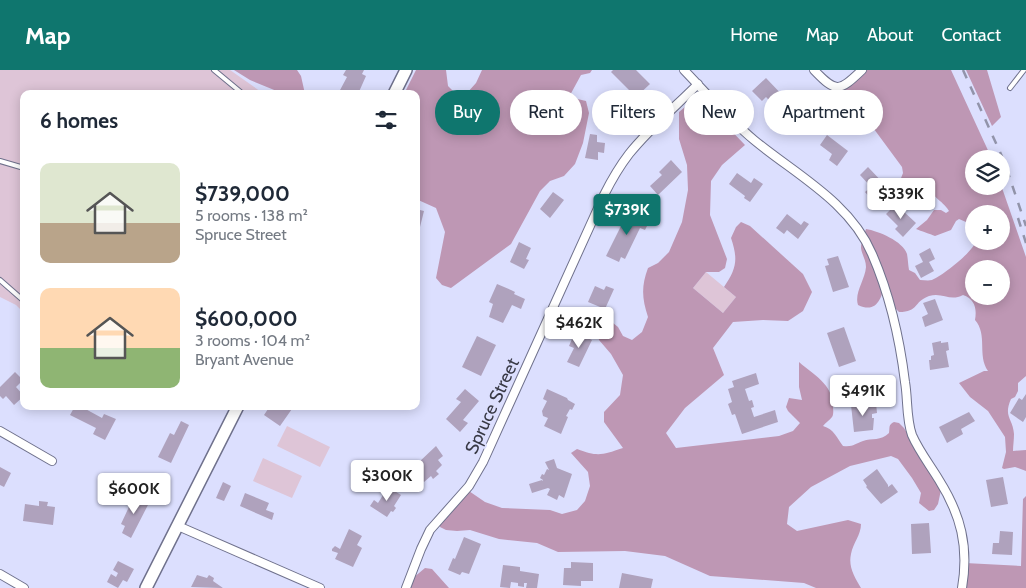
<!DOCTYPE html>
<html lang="en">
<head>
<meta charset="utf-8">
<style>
	:root { --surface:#fff; --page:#f2f2f3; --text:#1f2937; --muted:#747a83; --accent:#0f766e }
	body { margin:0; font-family:Cabin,sans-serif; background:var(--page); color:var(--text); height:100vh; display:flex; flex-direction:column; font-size:19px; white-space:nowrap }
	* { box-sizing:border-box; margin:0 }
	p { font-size:16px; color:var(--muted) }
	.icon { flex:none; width:28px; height:28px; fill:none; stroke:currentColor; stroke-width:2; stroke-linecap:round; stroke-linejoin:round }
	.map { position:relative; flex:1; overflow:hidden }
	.side { position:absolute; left:20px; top:20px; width:400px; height:320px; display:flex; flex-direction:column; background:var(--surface); border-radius:10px; box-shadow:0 2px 12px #0003 }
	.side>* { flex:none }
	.banner { position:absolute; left:435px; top:20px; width:475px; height:45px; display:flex; gap:10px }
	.tools { position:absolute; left:965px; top:80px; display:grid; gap:10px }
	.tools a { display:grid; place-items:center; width:45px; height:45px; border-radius:50%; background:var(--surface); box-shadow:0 2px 12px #0003; font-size:25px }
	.price { position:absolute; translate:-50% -42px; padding:0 11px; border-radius:5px; background:#fff; color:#222; font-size:16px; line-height:32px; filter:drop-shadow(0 1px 2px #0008) }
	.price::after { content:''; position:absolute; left:50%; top:30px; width:15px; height:11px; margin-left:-8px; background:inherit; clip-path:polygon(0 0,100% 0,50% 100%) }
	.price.active { background:var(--accent); color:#fff }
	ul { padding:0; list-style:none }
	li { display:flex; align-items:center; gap:15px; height:125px; padding:0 20px }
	li span { display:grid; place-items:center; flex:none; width:140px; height:100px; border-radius:10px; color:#555 }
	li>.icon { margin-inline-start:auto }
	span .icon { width:60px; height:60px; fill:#fffc; stroke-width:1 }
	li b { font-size:21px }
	h2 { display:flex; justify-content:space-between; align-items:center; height:60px; padding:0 20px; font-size:21px }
	.tag { padding:0 18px; border-radius:22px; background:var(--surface); box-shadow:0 2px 12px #0003; font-size:18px; line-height:45px }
	.tag.active { background:var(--accent); color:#fff }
	header { display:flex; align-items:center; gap:30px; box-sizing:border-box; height:70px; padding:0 25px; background:var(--accent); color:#fff }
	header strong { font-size:24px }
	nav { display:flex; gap:28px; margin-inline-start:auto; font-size:18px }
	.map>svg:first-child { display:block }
	.green { fill:#dec5d7 }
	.forest { fill:#be97b4; fill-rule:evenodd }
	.building { fill:#afa2bd }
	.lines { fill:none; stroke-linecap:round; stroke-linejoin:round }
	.service-casing { stroke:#6f718c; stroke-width:6 }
	.minor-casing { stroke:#6f718c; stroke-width:10 }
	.secondary-casing { stroke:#6f718c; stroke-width:14 }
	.service { stroke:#fff; stroke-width:4 }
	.minor { stroke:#fff; stroke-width:8 }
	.secondary { stroke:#fff; stroke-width:11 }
	.rail { stroke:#9294aa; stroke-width:2.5; stroke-dasharray:9 9; stroke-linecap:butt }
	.labels { text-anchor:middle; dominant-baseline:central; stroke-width:4; stroke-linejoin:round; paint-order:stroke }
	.street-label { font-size:18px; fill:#383945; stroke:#dcdffe }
</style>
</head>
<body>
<header>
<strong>Map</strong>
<nav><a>Home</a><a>Map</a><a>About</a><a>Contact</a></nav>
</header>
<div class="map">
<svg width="1026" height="518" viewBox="0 0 1026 518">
	<rect width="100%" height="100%" fill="#dcdffe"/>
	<path class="green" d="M 0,0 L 230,0 L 264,24 L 24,24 L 24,243 L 16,235 L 0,227 Z
		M 706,202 L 736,227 L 723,243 L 693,218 Z
		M 287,356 L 330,377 L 320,397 L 277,376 Z
		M 263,388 L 302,406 L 292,428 L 253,411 Z"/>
	<path class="forest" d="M 234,0 L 297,0 L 301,6 L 305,24 L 284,24 L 250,10 Z
		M 416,0 L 446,0 L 448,16 L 456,24 L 467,23 L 476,13 L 482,0 L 592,0 L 590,3 L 581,5 L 569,27 L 586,31 L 589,43 L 583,73 L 575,94 L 564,106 L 550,111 L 540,121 L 511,174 L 451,218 L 442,215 L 436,208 L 445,162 L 436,138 L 416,129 L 416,24 L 404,24 Z
		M 862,0 L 951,0 L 992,89 L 974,89 L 974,116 L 1001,116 L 1001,115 L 1026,187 L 1026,306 L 1018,313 L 1018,321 L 1015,327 L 1011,329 C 1003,347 1013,348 1014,364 C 1014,370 1013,376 1013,381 L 1026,380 L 1026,401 L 1015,397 L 1004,399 L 1002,398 L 1006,382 L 1005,367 L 988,341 L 970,327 L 959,313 L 984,301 L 988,301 C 977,285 988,265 975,250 C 977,239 975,229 963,225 C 950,232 943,222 929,226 C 913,232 919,242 899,242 L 893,236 L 885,212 C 882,228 877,244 858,235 C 854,223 865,210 866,197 C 866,190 862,185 861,178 C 861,171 864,165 866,159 C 878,161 903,171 907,184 C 908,189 908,195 909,200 L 915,203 L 920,210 C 924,210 928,211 932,210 C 942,206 973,182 976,171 L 1001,171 L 1001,144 L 974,144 L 974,162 L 966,152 L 959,149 L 956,151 L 951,160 L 935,166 C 930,164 921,161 916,159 L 927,150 L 934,140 L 941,140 L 946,143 L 949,141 C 942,129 928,127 929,111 L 911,119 L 896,121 L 903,103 L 902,97 L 843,17 ZM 974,199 L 1001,199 L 1001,226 L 974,226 Z
		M 966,0 L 987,0 L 1001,47 L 992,56 Z
		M 698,26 L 745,75 L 722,95 L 711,111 L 710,145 L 727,189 L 725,198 L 719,202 L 706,202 L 693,218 L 723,243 L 736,227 L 724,217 C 737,198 738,189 731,168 L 736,157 L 741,152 L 750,156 L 803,204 L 812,222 L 803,241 L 788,251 L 763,250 L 733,252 L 713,278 L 724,305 L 685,338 L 666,363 L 676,378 L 779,366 L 793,361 L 800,353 L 788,341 L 786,337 L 789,328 L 802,330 L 799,317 L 799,292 C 814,305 832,314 833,335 C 833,339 834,344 832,347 C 830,350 825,353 823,356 C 834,359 837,368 843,376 C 854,377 854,374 863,371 C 872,368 881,371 889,363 C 890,357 888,355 894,352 L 899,353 L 904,358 L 941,420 L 938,434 L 934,440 L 929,441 L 919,433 L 921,423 L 912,408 L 898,389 L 891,386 L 850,396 L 811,417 L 789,437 L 787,454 L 797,461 L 848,450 L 861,454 C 861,465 853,473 851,484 C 848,497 855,508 861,518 L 816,518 L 804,513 L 710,506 L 665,486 L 625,481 L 558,482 L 537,473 L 499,469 L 470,460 L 457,461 L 446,460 L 440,457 L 438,449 L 466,419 L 485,432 L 502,438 L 550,440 L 562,444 L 577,440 L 585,431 L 590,416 L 588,402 L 571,383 L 577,379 C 598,387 602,385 623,378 L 604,352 L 604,342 L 620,325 L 623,305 L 611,284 L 599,270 L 597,262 L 601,253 L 608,249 L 618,257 L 623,266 L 632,270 L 642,262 L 648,247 C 642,228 641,217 648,198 L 658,193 L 669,182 L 682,152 L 688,120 L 687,95 L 679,69 L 679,42 Z
		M 1026,426 L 1026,518 L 962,518 L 965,493 L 1021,496 L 1023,429 Z
		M 425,498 L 432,499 L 449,518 L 410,518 L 413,508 Z"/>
	<path class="building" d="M 346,0 L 364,0 L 362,4 L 366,6 L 358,24 L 339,22 L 347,7 L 343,5 Z
		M 613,0 L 636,0 L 650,14 L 636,27 L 611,2 Z
		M 766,8 L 787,30 L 778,39 L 766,27 L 762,31 L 752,21 Z
		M 590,64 L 597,65 L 597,72 L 605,73 L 604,83 L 598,82 L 598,90 L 585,88 Z
		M 827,65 L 848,81 L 837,96 L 829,90 L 832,84 L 820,75 Z
		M 671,90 L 682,102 L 658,125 L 650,116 L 662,105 L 659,102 Z
		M 868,97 L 886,116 L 872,130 L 865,122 L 871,117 L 860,105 Z
		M 737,103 L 751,113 L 754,108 L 763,114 L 750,132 L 744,128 L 745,126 L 729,114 Z
		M 553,122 L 564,130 L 550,148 L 540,139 Z
		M 903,134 L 905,137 L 902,140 L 916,153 L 903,167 L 895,159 L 898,156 L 886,144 L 895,135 L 899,138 Z
		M 416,139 L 424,141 L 417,169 L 416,169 Z
		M 629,140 L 650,150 L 645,160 L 640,158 L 625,189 L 621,187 L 619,192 L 606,186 Z
		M 787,144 L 801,155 L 804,151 L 809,154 L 798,169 L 787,160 L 784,164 L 776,158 Z
		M 519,172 L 531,178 L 526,189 L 529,190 L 524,199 L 510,192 Z
		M 930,178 L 935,189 L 929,192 L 934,201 L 921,208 L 915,196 L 923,192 L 919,184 Z
		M 838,186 L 849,217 L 833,222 L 825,196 L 829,195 L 827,189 Z
		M 497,214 L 511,220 L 515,222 L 514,224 L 525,229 L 521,239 L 512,235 L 503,253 L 489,247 L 493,234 L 489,232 Z
		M 595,216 L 604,220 L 606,216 L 614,219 L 605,239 L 588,232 Z
		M 935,229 L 943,250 L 925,257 L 922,247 L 928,244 L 923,233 Z
		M 844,257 L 856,291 L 839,297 L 827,263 Z
		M 575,262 L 592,270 L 579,297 L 567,292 L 574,278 L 569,276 Z
		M 477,266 L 496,275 L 481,306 L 462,297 Z
		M 941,271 L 941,273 L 948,272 L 949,280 L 946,281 L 949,297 L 930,300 L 929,290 L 931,290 L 931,286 L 934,285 L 932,273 Z
		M 15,302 L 23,310 L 16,317 L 24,326 L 14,335 L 6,326 L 3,329 L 0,326 L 0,317 Z
		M 756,303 L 759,314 L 745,319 L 749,331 L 752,330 L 754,337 L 751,338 L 754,347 L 775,340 L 778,352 L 742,364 L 735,344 L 732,345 L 728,334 L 732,332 L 728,319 L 734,317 L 732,311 Z
		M 465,319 L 479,331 L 463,350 L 468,353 L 460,362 L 446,349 L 461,332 L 456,329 Z
		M 547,319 L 567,328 L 568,330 L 575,334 L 572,340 L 570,339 L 566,346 L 568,347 L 561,364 L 544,356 L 548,348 L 543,346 L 542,341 L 547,331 L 543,329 Z
		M 1026,324 L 1026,347 L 1023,352 L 1010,343 L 1019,328 L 1022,330 Z
		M 876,333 L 877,343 L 872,344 L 872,348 L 874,348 L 873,360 L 854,362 L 851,335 Z
		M 75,336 L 80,336 L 102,348 L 104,344 L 116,349 L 105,370 L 93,364 L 96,358 L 70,345 Z
		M 270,336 L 275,338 L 276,336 L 294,336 L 280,356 L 264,345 Z
		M 969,342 L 975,351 L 961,359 L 963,364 L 947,373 L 939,357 Z
		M 181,351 L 189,355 L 171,393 L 158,387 L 170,363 L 174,365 Z
		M 436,376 L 443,386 L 438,390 L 442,395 L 436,401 L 439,404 L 433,409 L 431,406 L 424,412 L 416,404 L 422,397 L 418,393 Z
		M 554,389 L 557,398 L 572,404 L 564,428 L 559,425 L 557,430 L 547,425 L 550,419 L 548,418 L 532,423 L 529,414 L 542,410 L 543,411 L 543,410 L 540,408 L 542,404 L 544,405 L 547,399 L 549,400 L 545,392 Z
		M 0,397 L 11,403 L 4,417 L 0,415 Z
		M 877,399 L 888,415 L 888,417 L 892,414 L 898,422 L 881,434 L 866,417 L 867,416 L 863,410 Z
		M 1003,407 L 1008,434 L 991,437 L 986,410 Z
		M 223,412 L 231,416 L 224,431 L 216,428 Z
		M 388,417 L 401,425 L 394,436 L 396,438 L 393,442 L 391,441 L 387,447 L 370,436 L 374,430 L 378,433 Z
		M 245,423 L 269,433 L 266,440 L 274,443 L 272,450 L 240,436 Z
		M 135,424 L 150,431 L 131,468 L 122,463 L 125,456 L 121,454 Z
		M 39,431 L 48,432 L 47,436 L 55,437 L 53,455 L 23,451 L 25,434 L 39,436 Z
		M 929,453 L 931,483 L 912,484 L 911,454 Z
		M 349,459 L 362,466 L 357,475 L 362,478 L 353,497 L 335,489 L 338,483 L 332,481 L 332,479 L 335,476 L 340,479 Z
		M 1000,461 L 1013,462 L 1012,485 L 992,484 L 993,473 L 999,473 Z
		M 464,467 L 481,474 L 469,504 L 462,502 L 460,505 L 448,500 L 453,488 L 455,489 Z
		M 118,491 L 134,499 L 127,512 L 123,510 L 118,518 L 107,512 L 111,504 L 116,507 L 118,503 L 113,500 Z
		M 571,492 L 593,493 L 593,511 L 581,511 L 581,516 L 563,515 L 564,498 L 571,498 Z
		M 503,495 L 520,497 L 520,501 L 539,504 L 537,518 L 526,518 L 527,513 L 524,513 L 524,517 L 518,516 L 518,513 L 511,512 L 510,518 L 500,517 Z
		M 622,503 L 653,509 L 651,518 L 619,518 Z
		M 197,505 L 207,508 L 209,505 L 214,508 L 213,511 L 223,518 L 191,517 Z"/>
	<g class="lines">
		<defs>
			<path id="service" d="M 214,0 L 243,24
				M 1010,18 L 1024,0
				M 0,91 L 24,98
				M 0,210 L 24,231"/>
			<path id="minor" d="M 684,0 C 707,24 729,49 754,70 C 795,104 850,132 872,184 C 889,223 900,271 905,312 C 908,329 906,348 912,365 C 919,381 930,395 939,410 C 961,445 969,477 962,518
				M 814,0 C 836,23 839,22 862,0
				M 0,361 L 52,391
				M 178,456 L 320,518
				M 0,504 L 24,518
				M 406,518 L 421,479 L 430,460 L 469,416 L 483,392 L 604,125 C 611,111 619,97 629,84 C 649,59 675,37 698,14"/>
			<path id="secondary" d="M 394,24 L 406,0
				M 146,518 L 238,336"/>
		</defs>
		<use href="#service" class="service-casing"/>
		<use href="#minor" class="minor-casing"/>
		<use href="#secondary" class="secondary-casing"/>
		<use href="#service" class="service"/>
		<use href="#minor" class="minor"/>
		<use href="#secondary" class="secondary"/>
		<path class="rail" d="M 963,0 L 1004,91 L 1026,156
			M 1018,148 L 1026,173"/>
	</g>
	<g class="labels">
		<g class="street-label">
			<text transform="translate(492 336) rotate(-65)">Spruce Street</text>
		</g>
	</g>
</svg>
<div class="tools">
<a><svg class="icon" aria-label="layers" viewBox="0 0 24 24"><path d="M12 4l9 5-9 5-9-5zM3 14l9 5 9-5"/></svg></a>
<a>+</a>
<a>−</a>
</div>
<b class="price" style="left:901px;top:150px">$339K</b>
<b class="price active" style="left:627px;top:166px">$739K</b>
<b class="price" style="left:579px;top:279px">$462K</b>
<b class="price" style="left:863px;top:347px">$491K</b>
<b class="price" style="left:387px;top:432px">$300K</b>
<b class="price" style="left:134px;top:445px">$600K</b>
<div class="banner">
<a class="tag active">Buy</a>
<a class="tag">Rent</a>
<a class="tag">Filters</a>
<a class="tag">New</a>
<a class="tag">Apartment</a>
</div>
<section class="side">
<h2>6 homes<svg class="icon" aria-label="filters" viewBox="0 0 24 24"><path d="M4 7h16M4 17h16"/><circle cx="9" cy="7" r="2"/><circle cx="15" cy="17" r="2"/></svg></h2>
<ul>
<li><span style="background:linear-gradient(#dfe7d0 60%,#b9a48a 0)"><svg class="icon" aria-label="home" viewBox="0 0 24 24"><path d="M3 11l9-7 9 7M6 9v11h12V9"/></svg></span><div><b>$739,000</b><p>5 rooms · 138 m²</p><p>Spruce Street</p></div></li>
<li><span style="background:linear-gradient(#ffd9b3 60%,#8fb573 0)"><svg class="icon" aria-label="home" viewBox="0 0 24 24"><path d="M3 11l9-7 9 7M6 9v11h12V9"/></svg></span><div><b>$600,000</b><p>3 rooms · 104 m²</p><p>Bryant Avenue</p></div></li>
</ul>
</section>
</div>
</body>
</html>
